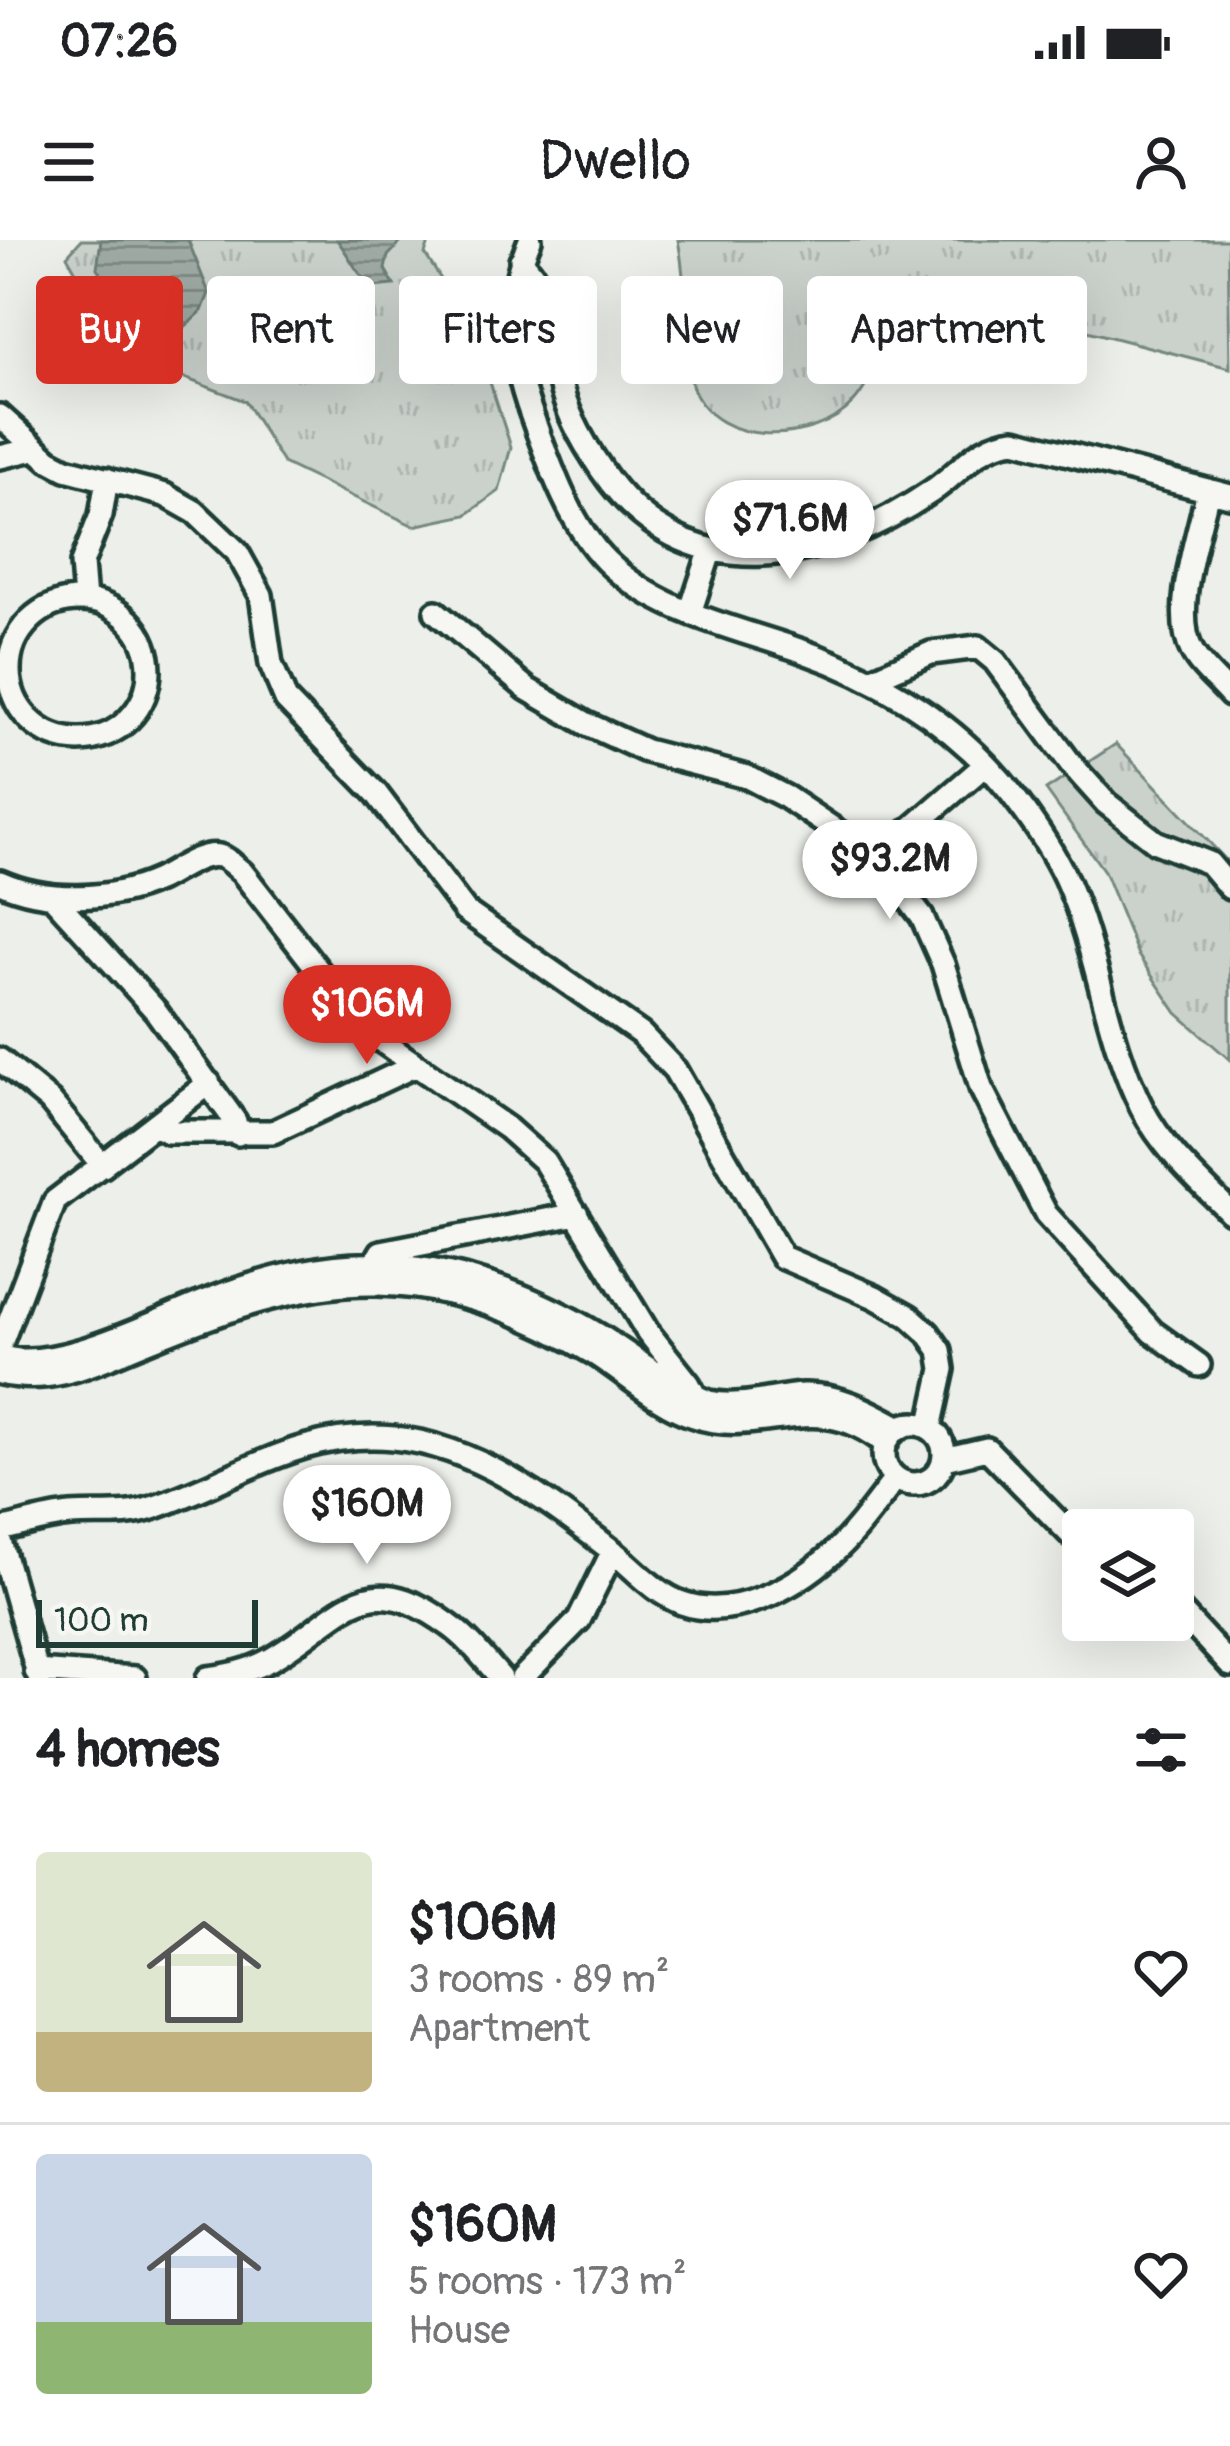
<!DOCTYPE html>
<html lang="en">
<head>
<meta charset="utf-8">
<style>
	:root { --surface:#fff; --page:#f2f2f2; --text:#202124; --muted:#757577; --line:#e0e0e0; --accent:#d93025 }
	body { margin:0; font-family:Pangolin,sans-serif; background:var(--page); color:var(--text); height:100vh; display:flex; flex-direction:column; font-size:45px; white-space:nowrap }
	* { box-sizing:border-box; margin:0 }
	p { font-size:39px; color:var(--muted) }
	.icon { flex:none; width:66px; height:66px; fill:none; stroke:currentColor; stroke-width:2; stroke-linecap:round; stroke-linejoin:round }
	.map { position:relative; height:1438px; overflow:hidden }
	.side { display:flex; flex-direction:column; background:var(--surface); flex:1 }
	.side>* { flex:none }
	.top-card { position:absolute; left:36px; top:36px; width:1158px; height:108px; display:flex; gap:24px }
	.fabs { position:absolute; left:1062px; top:1269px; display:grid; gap:24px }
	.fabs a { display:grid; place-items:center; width:132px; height:132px; border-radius:12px; background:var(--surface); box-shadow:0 12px 48px #0002; font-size:60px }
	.scale { position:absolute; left:36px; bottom:30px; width:222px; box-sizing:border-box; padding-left:12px; border:6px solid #1f3d34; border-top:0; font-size:33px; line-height:42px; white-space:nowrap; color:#1f3d34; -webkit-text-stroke:9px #f6f6f2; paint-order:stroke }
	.price { position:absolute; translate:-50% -102px; padding:0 27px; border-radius:42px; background:#fff; color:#222; font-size:39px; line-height:78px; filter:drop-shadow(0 3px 6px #0008) }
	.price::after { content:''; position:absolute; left:50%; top:72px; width:36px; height:27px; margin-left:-18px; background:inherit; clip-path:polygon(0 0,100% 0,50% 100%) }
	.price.current { background:var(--accent); color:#fff }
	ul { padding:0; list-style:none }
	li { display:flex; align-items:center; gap:36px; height:300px; padding:0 36px }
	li+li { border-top:3px solid var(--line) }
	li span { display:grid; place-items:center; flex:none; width:336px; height:240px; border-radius:12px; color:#555 }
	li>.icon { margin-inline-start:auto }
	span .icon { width:144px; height:144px; fill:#fffc; stroke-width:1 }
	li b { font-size:51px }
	h2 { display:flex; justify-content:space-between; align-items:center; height:144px; padding:0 36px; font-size:51px }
	.tag { padding:0 42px; border-radius:12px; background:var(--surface); box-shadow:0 12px 48px #0002; font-size:42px; line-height:108px }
	.tag.current { background:var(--accent); color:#fff }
	.status { display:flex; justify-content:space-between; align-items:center; height:84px; padding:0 60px; background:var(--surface); direction:ltr }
	.status svg { height:33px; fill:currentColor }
	header { display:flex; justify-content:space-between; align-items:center; height:156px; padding:0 36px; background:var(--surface); font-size:54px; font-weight:600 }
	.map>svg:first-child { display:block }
	.grass { fill:url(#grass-tufts); stroke:#758880; stroke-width:3 }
	.water { fill:url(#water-rules); stroke:#6c7e77; stroke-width:3 }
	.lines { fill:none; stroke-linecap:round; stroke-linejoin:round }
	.minor-casing { stroke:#1f3d34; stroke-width:30 }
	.minor { stroke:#f6f6f2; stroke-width:21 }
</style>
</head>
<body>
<div class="status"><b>07:26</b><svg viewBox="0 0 49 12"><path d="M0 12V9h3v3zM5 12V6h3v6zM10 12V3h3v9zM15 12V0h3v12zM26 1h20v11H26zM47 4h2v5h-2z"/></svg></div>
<header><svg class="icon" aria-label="menu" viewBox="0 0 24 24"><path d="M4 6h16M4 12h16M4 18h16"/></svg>Dwello<svg class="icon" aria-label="person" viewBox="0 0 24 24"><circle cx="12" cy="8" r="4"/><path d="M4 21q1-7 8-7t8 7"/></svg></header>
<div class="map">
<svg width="1230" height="1438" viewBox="0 0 1230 1438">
	<defs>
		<pattern id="grass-tufts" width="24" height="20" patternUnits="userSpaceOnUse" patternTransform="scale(3)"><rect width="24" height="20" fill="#cbd2cc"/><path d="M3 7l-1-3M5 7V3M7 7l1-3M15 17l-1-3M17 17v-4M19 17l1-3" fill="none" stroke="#aeb5b0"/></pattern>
		<pattern id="water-rules" width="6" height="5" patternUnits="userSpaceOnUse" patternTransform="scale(3)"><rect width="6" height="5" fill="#9faaa4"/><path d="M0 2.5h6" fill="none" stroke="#818c86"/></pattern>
	</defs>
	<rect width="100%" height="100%" fill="#edefea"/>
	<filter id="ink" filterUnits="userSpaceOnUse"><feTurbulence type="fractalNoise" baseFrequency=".00833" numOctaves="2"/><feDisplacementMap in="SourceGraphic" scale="24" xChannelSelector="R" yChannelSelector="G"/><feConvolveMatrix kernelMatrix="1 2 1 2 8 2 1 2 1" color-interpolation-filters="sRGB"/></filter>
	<g filter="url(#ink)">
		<path class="grass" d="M 81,0 L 430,0 L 425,14 L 473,90 L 511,207 L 499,251 L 466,275 L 414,286 L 283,223 L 245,161 L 166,131 L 116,103 L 67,16 Z
			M 678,0 L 1228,0 L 1230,128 L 1053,82 L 901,53 C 891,84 876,139 853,163 C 815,204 716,209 693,148 C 690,140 691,128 689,120 C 685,81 686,39 678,0 Z
			M 1116,504 L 1230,624 L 1230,820 L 1177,773 L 1138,715 L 1104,631 L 1046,550 Z"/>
		<path class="water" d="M 101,0 L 188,0 L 209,53 L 202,71 L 173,98 L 140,93 L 97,28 Z
			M 337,0 L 403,0 L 388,16 L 385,29 L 394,45 L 373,47 C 356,34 350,16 337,0 Z"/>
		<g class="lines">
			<defs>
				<path id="minor" d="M 530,0 C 504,58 510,117 532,176 C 549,223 570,285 606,321 C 659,373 734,387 802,411 C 893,443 971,494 1026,573 C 1041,594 1058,620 1068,644 C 1099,716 1106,798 1142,868 C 1163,909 1198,940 1230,972
					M 521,20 C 562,66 549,84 559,138 C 565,171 582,201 601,229 C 684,353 824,325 932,251 C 962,231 976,204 1015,200 L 1230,256
					M 0,176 L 49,220 L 66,229 L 165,255 L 195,272 L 237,312 L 261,355 L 271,424 L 286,460 L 376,553 L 465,671 L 641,794 L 675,830 L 782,1017 L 875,1057 L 909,1076 L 928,1093 L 940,1110 L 943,1129 L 930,1188
					M 0,217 L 34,209
					M 1208,250 C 1199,294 1171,371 1192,411 C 1200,427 1218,441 1230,455
					M 85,360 L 82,323 L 101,275 L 107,239
					M9 430a70 70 0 1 1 140 0a70 70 0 1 1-140 0Z
					M 436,372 L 527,449 L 587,484 L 646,511 L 747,537 L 786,557 L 877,618 L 922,677 L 943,724 L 981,848 L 1046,974 L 1153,1092 L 1199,1125
					M 690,373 L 710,312
					M 870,440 L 931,413 L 978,407 L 995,421 L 1071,524 L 1106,563 L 1156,602 L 1209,623 L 1230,648
					M 877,618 L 985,525
					M 0,642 C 47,663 111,661 158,640 C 174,633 200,612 219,616 C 228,618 235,627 242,632 L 364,789 L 507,888 L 544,921 L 647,1091 L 689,1144 L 700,1165 L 701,1178
					M 52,656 L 156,771 L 235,881 L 238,894
					M 0,820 L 50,861 L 103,926
					M 156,886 L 168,892 L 273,892 L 414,826
					M 374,1024 L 381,1012 L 577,974
					M 0,1106 L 55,961 L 209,843
					M 0,1116 C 58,1137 174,1070 233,1051 C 279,1036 328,1023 376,1025 C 456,1027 533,1055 600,1096 C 635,1118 670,1147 709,1162 C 741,1169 771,1157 803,1155 C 839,1154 869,1171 900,1188
					M 0,1133 C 57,1146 97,1121 148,1101 C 219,1072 300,1042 378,1044 C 454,1046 528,1074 593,1113 C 626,1133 657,1164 694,1176 C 764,1200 815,1145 886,1204
					M884 1214a30 30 0 1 1 60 0a30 30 0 1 1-60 0Z
					M 944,1219 L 987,1209 L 1080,1304
					M 0,1290 C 23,1285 47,1277 71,1275 C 99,1273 126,1277 152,1268 C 237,1240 299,1189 394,1198 C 476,1206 547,1260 610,1309 C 633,1327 654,1353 682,1363 C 733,1381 794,1348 832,1314 C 856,1293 876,1263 896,1238
					M 0,1301 L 39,1438
					M 1173,1363 L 1230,1425
					M 36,1431 L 135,1438
					M 208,1438 C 233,1435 257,1429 278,1415 C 346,1373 366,1324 449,1385 C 469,1399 485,1420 501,1438
					M 522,1438 L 579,1380 L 613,1311"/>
			</defs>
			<use href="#minor" class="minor-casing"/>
			<use href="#minor" class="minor"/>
		</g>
	</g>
</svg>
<div class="fabs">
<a><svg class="icon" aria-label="layers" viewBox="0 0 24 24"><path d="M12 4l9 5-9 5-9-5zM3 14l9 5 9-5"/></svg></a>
</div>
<div class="scale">100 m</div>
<b class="price" style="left:790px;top:342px">$71.6M</b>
<b class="price" style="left:890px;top:682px">$93.2M</b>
<b class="price current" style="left:367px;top:827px">$106M</b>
<b class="price" style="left:367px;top:1327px">$160M</b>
<div class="top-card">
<a class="tag current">Buy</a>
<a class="tag">Rent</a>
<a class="tag">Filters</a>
<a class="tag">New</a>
<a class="tag">Apartment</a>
</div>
</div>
<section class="side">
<h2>4 homes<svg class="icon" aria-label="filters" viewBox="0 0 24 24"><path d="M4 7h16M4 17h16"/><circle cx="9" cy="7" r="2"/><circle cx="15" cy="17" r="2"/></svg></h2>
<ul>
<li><span style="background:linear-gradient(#dfe7d0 75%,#c2b280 0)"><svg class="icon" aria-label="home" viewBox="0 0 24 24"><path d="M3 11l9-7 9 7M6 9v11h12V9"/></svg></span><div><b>$106M</b><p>3 rooms · 89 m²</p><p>Apartment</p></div><svg class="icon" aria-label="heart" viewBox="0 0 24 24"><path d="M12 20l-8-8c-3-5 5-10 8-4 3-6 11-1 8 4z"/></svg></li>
<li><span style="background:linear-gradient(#c9d6e8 70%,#8fb573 0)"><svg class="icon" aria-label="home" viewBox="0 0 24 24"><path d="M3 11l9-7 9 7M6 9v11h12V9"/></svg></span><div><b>$160M</b><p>5 rooms · 173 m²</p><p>House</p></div><svg class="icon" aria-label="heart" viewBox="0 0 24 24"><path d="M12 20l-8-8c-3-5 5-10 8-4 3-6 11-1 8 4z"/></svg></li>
</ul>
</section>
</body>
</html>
